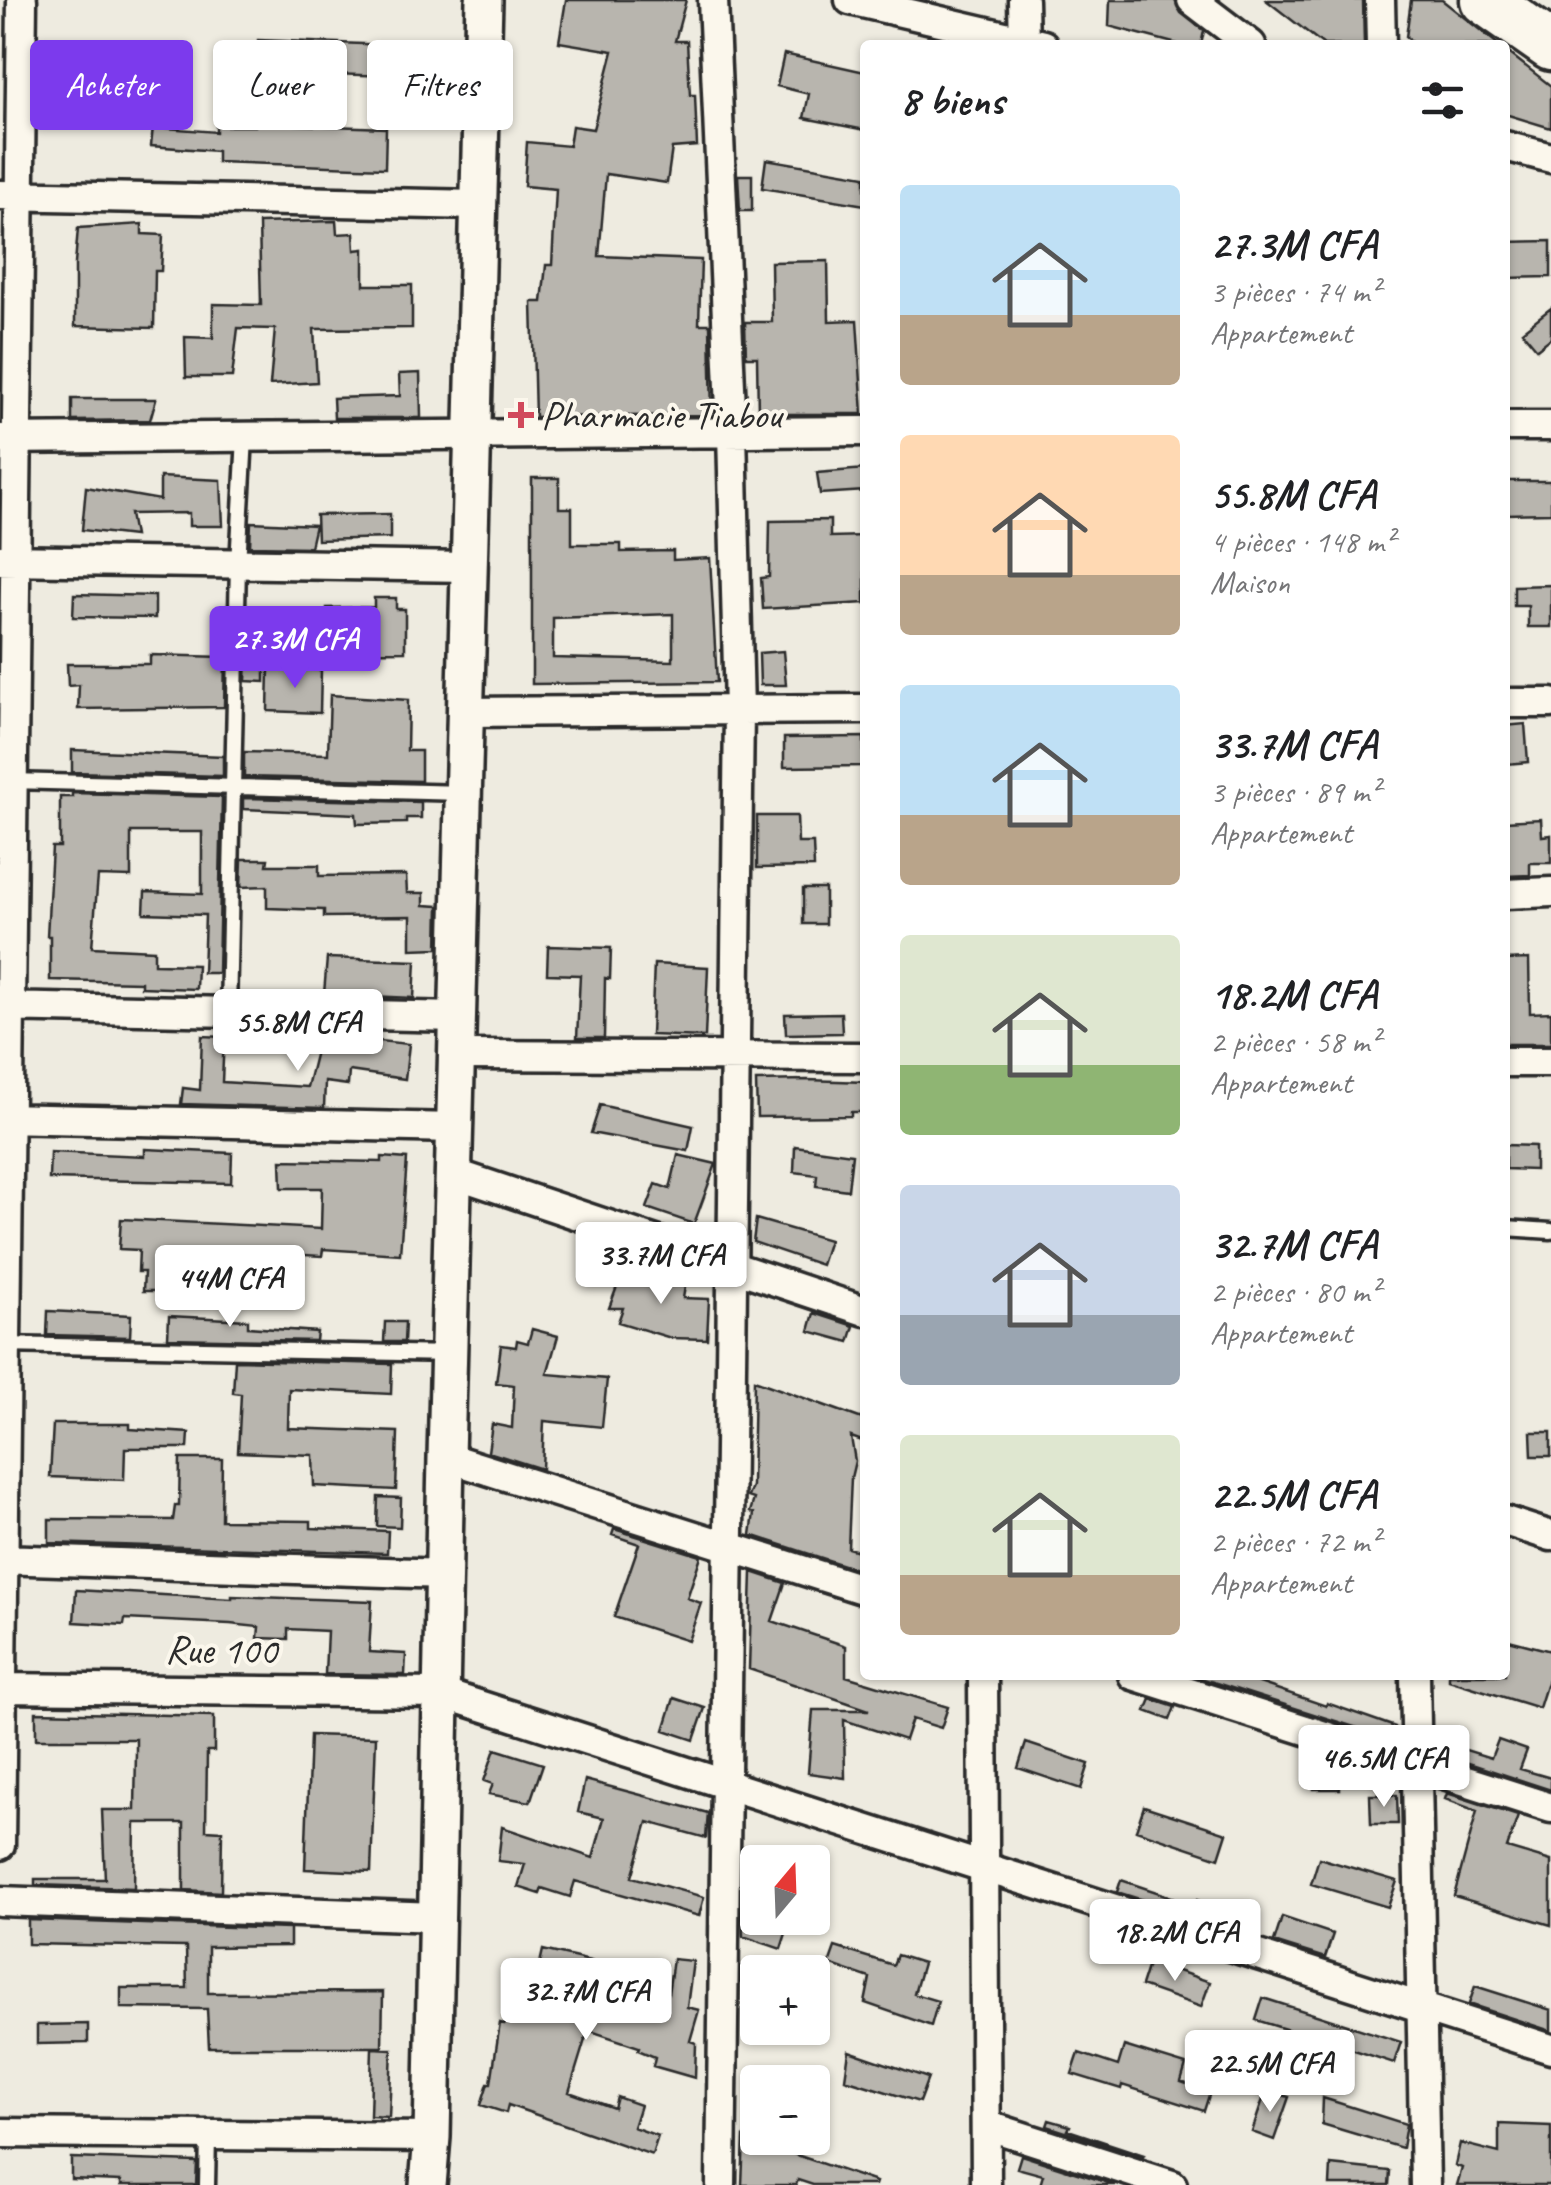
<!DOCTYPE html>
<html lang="fr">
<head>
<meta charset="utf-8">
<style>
	:root { --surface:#fff; --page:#f2f2f2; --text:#202124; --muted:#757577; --accent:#7c3aed }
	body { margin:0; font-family:Caveat,sans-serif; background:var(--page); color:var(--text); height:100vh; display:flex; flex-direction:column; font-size:38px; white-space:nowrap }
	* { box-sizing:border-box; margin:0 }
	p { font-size:32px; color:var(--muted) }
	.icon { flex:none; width:55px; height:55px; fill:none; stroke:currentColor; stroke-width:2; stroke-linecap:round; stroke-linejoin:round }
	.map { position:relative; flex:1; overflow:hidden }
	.details { position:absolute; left:860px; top:40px; width:650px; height:1640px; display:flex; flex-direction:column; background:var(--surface); border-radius:10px; box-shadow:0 2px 8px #0004 }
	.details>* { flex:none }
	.top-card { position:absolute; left:30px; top:40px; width:680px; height:90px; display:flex; gap:20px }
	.needle { width:65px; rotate:19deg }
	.buttons { position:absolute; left:740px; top:1845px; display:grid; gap:20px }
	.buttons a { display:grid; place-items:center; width:90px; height:90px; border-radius:10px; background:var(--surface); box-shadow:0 2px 8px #0004; font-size:50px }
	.price { position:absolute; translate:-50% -85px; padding:0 22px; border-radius:10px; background:#fff; color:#222; font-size:32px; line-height:65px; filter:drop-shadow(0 2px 5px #0008) }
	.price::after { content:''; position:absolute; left:50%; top:60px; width:30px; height:22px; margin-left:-15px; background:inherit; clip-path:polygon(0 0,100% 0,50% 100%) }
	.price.on { background:var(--accent); color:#fff }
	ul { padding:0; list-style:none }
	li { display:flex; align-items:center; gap:30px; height:250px; padding:0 40px }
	li span { display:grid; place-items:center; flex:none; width:280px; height:200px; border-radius:10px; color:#555 }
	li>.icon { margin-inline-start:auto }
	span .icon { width:120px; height:120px; fill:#fffc; stroke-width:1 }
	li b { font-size:42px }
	h2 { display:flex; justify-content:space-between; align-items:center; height:120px; padding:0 40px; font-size:42px }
	.pill { padding:0 35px; border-radius:10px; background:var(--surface); box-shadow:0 2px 8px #0004; font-size:35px; line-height:90px }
	.pill.on { background:var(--accent); color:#fff }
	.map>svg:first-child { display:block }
	.building { fill:#b8b5ae; stroke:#2b2b2b; stroke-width:2.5; fill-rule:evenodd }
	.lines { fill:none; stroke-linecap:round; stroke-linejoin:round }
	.service-casing { stroke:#2b2b2b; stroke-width:21 }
	.minor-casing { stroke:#2b2b2b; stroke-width:35 }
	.tertiary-casing { stroke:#2b2b2b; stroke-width:42 }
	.trunk-casing { stroke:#2b2b2b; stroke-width:55 }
	.service { stroke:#fbf7ec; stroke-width:14 }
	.minor { stroke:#fbf7ec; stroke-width:28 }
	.tertiary { stroke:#fbf7ec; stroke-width:35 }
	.trunk { stroke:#fbf7ec; stroke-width:48 }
	.poi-dot { fill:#d1495b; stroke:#fbf7ec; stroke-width:4 }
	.labels { text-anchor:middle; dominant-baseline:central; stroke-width:8; stroke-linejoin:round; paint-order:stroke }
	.poi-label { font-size:40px; fill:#2b2b2b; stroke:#fbf7ec; text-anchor:start }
	.street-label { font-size:40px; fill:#2b2b2b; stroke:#fbf7ec }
</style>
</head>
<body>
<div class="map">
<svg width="1551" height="2185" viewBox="0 0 1551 2185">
	<rect width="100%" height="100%" fill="#eeebe0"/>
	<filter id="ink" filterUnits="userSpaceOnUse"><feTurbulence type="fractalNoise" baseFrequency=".01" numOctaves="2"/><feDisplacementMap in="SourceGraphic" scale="20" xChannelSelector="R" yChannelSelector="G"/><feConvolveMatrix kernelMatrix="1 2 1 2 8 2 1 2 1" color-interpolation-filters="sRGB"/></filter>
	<g filter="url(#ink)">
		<path class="building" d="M 566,0 L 686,0 L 675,41 L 687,41 L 690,95 L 695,95 L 697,146 L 672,148 L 667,183 L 606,174 L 599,256 L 701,260 L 699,324 L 710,324 L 712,415 L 535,417 L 532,302 L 542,302 L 546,265 L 552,265 L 556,189 L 524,186 L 527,142 L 569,146 L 572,126 L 593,129 L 613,51 L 559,42 Z
			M 1110,0 L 1175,0 L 1181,13 L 1204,31 L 1201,45 L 1181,45 L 1109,26 Z
			M 1266,0 L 1363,0 L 1364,45 L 1324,45 Z
			M 1411,0 L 1442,0 L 1499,45 L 1416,45 L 1406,37 Z
			M 258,40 L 389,45 L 388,76 L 275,72 L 273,124 L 386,128 L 385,168 L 217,162 L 217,151 L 151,146 L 153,127 L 216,132 L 216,126 L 255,126 Z
			M 1505,50 L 1551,86 L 1551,128 L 1505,114 Z
			M 784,54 L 865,72 L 865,130 L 804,118 L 809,94 L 777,86 Z
			M 766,159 L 865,176 L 865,205 L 762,188 Z
			M 738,175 L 752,175 L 752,211 L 740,211 Z
			M 336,221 L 337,234 L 354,233 L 355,250 L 364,249 L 364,285 L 412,285 L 412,328 L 314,329 L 317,382 L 270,385 L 275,329 L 238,328 L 232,377 L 186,377 L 185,337 L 213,338 L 213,304 L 261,305 L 259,223 Z
			M 142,224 L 142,234 L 163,235 L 161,271 L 155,271 L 154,328 L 75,326 L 75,264 L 78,228 Z
			M 1551,241 L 1551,277 L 1505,278 L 1505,242 Z
			M 828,261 L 829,321 L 857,320 L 863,414 L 758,414 L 757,357 L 746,357 L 745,322 L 772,322 L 771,262 Z
			M 1551,308 L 1551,338 L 1537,349 L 1522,331 Z
			M 420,373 L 421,418 L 334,418 L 333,398 L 400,396 L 399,374 Z
			M 72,399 L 156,399 L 150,420 L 72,421 Z
			M 865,469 L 865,491 L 820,494 L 817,473 Z
			M 160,477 L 221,480 L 223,526 L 189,526 L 189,513 L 130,514 L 134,536 L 82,530 L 86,487 L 160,500 Z
			M 532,478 L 559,478 L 559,508 L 572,508 L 572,544 L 621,544 L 621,552 L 673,551 L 673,560 L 710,558 L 717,682 L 532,684 ZM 673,614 L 673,661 L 553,658 L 553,618 Z
			M 1505,481 L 1551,481 L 1551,513 L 1505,514 Z
			M 390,514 L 390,538 L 317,540 L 316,515 Z
			M 830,520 L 830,537 L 865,536 L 865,603 L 763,609 L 761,578 L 769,577 L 770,521 Z
			M 251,522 L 315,525 L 310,547 L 250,546 Z
			M 1551,585 L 1551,627 L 1528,627 L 1528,606 L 1514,606 L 1514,586 Z
			M 74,594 L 155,596 L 155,618 L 73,617 Z
			M 374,598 L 396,598 L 396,609 L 405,609 L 405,651 L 328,652 L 327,608 L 374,607 Z
			M 783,651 L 786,685 L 760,685 L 759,653 Z
			M 150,655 L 225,657 L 224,707 L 78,709 L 79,685 L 68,686 L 67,664 L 150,664 Z
			M 247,658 L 265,658 L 265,682 L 246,681 Z
			M 269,669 L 321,670 L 320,713 L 268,711 Z
			M 330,695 L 408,700 L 407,751 L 421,751 L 421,781 L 244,777 L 244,752 L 328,754 Z
			M 1525,724 L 1528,762 L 1507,764 L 1505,726 Z
			M 864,737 L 864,766 L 784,767 L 784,738 Z
			M 72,750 L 223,756 L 223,776 L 72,772 Z
			M 72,793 L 222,797 L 218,973 L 203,973 L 205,915 L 144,913 L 145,892 L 202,894 L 202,832 L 131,832 L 131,877 L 98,876 L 92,947 L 154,950 L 154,964 L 197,965 L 196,989 L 141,987 L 141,982 L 50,980 L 50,936 L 47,936 L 52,847 L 60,847 L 60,797 L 72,797 Z
			M 243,798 L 421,802 L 421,818 L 406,818 L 406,823 L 357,824 L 356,814 L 243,809 Z
			M 757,816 L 797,816 L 798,843 L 813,843 L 814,867 L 757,868 Z
			M 1541,819 L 1542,836 L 1551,835 L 1551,863 L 1530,863 L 1530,875 L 1505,876 L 1505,821 Z
			M 242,859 L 268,859 L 267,865 L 319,865 L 319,876 L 406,875 L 407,893 L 424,893 L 424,905 L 439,906 L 438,948 L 411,949 L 411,916 L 324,917 L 324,910 L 267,908 L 267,886 L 241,887 Z
			M 803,889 L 825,889 L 825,924 L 803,924 Z
			M 548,946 L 611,948 L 610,979 L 605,978 L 604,1038 L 577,1038 L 580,975 L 547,974 Z
			M 327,958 L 416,961 L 414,998 L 324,994 Z
			M 1529,959 L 1530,1013 L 1551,1012 L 1551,1044 L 1505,1044 L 1505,960 Z
			M 654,964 L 708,967 L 705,1037 L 651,1035 Z
			M 841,1013 L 842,1033 L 786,1034 L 785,1014 Z
			M 320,1035 L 409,1044 L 405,1079 L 349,1071 L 348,1085 L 325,1082 L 324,1108 L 181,1104 L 183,1088 L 200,1090 L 202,1036 L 224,1037 L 222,1082 L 307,1087 Z
			M 807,1080 L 865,1082 L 865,1112 L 851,1112 L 851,1116 L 757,1117 L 756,1081 Z
			M 600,1105 L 693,1126 L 688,1151 L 591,1133 Z
			M 1505,1145 L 1535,1146 L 1535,1170 L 1505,1169 Z
			M 795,1146 L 852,1154 L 848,1190 L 816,1186 L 817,1175 L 794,1172 Z
			M 145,1149 L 232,1153 L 231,1183 L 49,1179 L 50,1152 L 145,1156 Z
			M 678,1155 L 716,1164 L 694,1224 L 647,1208 L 656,1184 L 670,1189 Z
			M 382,1157 L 407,1159 L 400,1254 L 323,1249 L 322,1256 L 249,1252 L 246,1277 L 177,1276 L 177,1291 L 143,1291 L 144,1272 L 138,1272 L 139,1250 L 119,1249 L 121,1219 L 321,1229 L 322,1188 L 282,1188 L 281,1160 L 382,1162 Z
			M 756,1219 L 829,1240 L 821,1265 L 753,1242 Z
			M 624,1270 L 686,1281 L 683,1298 L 709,1299 L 707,1339 L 671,1338 L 618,1322 L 623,1308 L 609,1308 L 618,1284 L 622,1284 Z
			M 48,1311 L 131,1315 L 130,1337 L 47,1335 Z
			M 814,1313 L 854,1326 L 849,1342 L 809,1331 Z
			M 169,1316 L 248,1320 L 248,1327 L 317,1332 L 316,1341 L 168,1338 Z
			M 385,1322 L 405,1322 L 404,1342 L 384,1342 Z
			M 532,1329 L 558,1336 L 547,1374 L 607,1379 L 602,1427 L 544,1421 L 542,1469 L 488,1452 L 492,1424 L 512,1428 L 514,1385 L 496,1383 L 501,1345 L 516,1347 L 517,1340 L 528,1343 Z
			M 235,1360 L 392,1364 L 391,1394 L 289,1389 L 288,1428 L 398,1432 L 396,1490 L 314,1486 L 313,1455 L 238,1452 L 241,1394 L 233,1393 Z
			M 754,1380 L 865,1420 L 865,1442 L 851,1437 L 855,1461 L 851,1478 L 848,1548 L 865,1553 L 865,1572 L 751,1535 L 754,1513 L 750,1512 L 754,1499 L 748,1497 L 752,1486 Z
			M 53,1424 L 130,1424 L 130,1429 L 189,1433 L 188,1448 L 125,1448 L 124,1480 L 50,1477 Z
			M 1531,1432 L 1551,1432 L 1551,1456 L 1532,1456 Z
			M 180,1459 L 222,1459 L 221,1520 L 311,1521 L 311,1528 L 388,1531 L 387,1553 L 49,1543 L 49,1519 L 173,1520 L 175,1506 L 179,1506 Z
			M 378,1497 L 401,1498 L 400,1527 L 377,1526 Z
			M 614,1529 L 701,1556 L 687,1598 L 701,1603 L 688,1641 L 614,1617 L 639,1544 L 612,1535 Z
			M 752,1572 L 785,1583 L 772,1621 L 846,1646 L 846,1676 L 948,1707 L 941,1728 L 912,1719 L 905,1740 L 844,1720 L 845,1778 L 808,1773 L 813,1710 L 869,1710 L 749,1669 Z
			M 76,1590 L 232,1599 L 232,1596 L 372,1601 L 369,1652 L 406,1654 L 405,1675 L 325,1674 L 327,1631 L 288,1629 L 288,1639 L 258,1638 L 259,1627 L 230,1624 L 125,1619 L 124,1625 L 74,1622 Z
			M 1505,1639 L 1551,1651 L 1551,1670 L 1539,1708 L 1449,1680 L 1449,1675 L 1505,1675 Z
			M 1191,1675 L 1236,1675 L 1326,1706 L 1327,1703 L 1395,1727 L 1395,1740 Z
			M 674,1698 L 705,1708 L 694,1740 L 664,1730 Z
			M 1151,1699 L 1175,1707 L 1170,1720 L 1146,1711 Z
			M 36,1712 L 214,1716 L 214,1751 L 207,1751 L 206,1830 L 222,1831 L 221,1892 L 184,1890 L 184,1823 L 135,1823 L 134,1888 L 35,1885 L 35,1879 L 105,1879 L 102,1810 L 135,1810 L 136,1750 L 136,1739 L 36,1739 Z
			M 310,1735 L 376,1737 L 371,1872 L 305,1869 Z
			M 1498,1740 L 1527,1750 L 1520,1769 L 1551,1778 L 1551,1790 L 1447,1756 L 1450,1745 L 1491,1758 Z
			M 1026,1743 L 1089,1764 L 1081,1789 L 1018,1768 Z
			M 495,1749 L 543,1764 L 530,1802 L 489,1794 L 493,1784 L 484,1781 Z
			M 1314,1766 L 1340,1766 L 1340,1789 L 1314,1789 Z
			M 585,1780 L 708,1813 L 706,1838 L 648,1822 L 632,1877 L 704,1897 L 699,1916 L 575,1881 L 570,1897 L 542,1888 L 540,1894 L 518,1887 L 525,1864 L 498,1861 L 502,1827 L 593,1858 L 604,1818 L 578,1812 Z
			M 1447,1793 L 1518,1816 L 1507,1848 L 1551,1861 L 1551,1925 L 1454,1896 L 1477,1811 L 1445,1799 Z
			M 1370,1795 L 1397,1795 L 1398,1824 L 1371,1824 Z
			M 1144,1806 L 1227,1833 L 1219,1858 L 1136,1830 Z
			M 1319,1858 L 1397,1881 L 1388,1907 L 1311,1884 Z
			M 1121,1880 L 1195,1905 L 1197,1900 L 1233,1913 L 1228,1927 L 1117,1892 Z
			M 742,1910 L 758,1914 L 758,1918 L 789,1924 L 781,1949 L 743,1936 Z
			M 1282,1917 L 1333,1934 L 1325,1958 L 1274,1942 Z
			M 28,1920 L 290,1929 L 290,1946 L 208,1947 L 208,1993 L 383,1992 L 382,2047 L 209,2047 L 207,2009 L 121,2008 L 121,1988 L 187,1988 L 186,1947 L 28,1944 Z
			M 835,1947 L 893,1965 L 897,1955 L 923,1963 L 914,1994 L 938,2001 L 931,2026 L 865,2003 L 870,1978 L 829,1964 Z
			M 543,1950 L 616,1967 L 614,1985 L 667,2001 L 673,1959 L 693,1961 L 687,2007 L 699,2010 L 690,2041 L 696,2043 L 695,2078 L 653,2066 L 655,2057 L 638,2050 L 639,2047 L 588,2030 L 569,2092 L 614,2108 L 617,2097 L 640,2105 L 633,2127 L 658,2136 L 652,2155 L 508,2105 L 506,2113 L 481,2105 L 488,2083 L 491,2083 L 500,2023 L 505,2024 L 518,1981 L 535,1986 Z
			M 1149,1961 L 1210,1982 L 1201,2007 L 1141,1986 Z
			M 1475,1986 L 1551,2010 L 1551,2031 L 1469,2004 Z
			M 1263,1998 L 1401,2042 L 1394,2063 L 1345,2047 L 1345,2072 L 1323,2072 L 1324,2041 L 1256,2020 Z
			M 88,2024 L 88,2043 L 37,2044 L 37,2025 Z
			M 1124,2046 L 1186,2065 L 1181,2082 L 1210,2092 L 1204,2111 L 1122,2085 L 1121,2089 L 1072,2074 L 1079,2053 L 1118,2066 Z
			M 372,2048 L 392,2049 L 389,2117 L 370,2116 Z
			M 849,2051 L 928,2078 L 919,2102 L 845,2079 Z
			M 1266,2090 L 1289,2097 L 1274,2140 L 1252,2132 Z
			M 1323,2098 L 1406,2124 L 1402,2148 L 1322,2124 Z
			M 1049,2120 L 1070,2126 L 1068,2130 L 1144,2155 L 1143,2157 L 1047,2126 Z
			M 1499,2124 L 1551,2126 L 1551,2185 L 1457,2185 L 1462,2168 L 1455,2165 L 1460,2143 L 1499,2153 Z
			M 744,2137 L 876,2182 L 875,2185 L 813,2185 L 798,2180 L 796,2185 L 742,2185 Z
			M 1021,2155 L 1115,2185 L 1040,2185 L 1043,2175 L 1017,2168 Z
			M 71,2158 L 197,2162 L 196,2185 L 121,2185 L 121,2181 L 71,2179 Z
			M 1331,2165 L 1390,2171 L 1389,2185 L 1330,2185 Z"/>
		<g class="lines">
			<defs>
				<path id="service" d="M 11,781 L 464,793
					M 228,1012 L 238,564 L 245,437
					M 1505,1228 L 1551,1231
					M 2,1345 L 450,1354
					M 207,2185 L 208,2135"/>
				<path id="minor" d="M 713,0 L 732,432 L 739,710 L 721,2185
					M 850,0 L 1043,45
					M 1023,0 L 1024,45
					M 1192,0 L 1251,45
					M 1380,0 L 1381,45
					M 1505,146 L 1551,158
					M 0,195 L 479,205
					M 1505,426 L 1551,426
					M 1,439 L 865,431
					M 0,560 L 470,567
					M 1505,703 L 1551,703
					M 468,712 L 865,709
					M 1505,894 L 1551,892
					M 0,1007 L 459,1017
					M 458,1055 L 865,1057
					M 1505,1062 L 1551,1062
					M 0,1118 L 456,1128
					M 453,1173 L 865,1311
					M 446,1457 L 865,1590
					M 1505,1521 L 1551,1536
					M 0,1559 L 445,1574
					M 983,1675 L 986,2185
					M 1133,1675 L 1551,1808
					M 1415,1675 L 1425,2185
					M 0,1688 L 441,1693 L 1551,2049
					M 0,1845 L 22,0
					M 0,1901 L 437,1917
					M 986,2125 L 1172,2185
					M 0,2133 L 432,2137"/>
				<path id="tertiary" d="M 428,2185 L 432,2137 L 446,1457 L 484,0"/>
				<path id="trunk" d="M 1485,0 L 1551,46"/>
			</defs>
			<use href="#service" class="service-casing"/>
			<use href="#minor" class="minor-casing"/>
			<use href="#tertiary" class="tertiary-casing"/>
			<use href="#trunk" class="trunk-casing"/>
			<use href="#service" class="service"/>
			<use href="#minor" class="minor"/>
			<use href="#tertiary" class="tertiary"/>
			<use href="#trunk" class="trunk"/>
		</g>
	</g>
	<path class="poi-dot" d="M516 400h10v10h10v10h-10v10h-10v-10h-10v-10h10z"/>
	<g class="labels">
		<g class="poi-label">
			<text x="541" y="415">Pharmacie Tiabou</text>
		</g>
		<g class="street-label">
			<text transform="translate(221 1650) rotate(1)">Rue 100</text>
		</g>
	</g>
</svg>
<div class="buttons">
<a><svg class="needle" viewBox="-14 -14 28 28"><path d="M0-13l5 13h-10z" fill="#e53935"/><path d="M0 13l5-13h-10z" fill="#757577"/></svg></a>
<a>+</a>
<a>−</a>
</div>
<b class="price on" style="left:295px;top:691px">27.3M CFA</b>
<b class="price" style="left:298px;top:1074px">55.8M CFA</b>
<b class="price" style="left:661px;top:1307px">33.7M CFA</b>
<b class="price" style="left:230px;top:1330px">44M CFA</b>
<b class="price" style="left:1384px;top:1810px">46.5M CFA</b>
<b class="price" style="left:1175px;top:1984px">18.2M CFA</b>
<b class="price" style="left:586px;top:2043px">32.7M CFA</b>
<b class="price" style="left:1270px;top:2115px">22.5M CFA</b>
<div class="top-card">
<a class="pill on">Acheter</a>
<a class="pill">Louer</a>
<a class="pill">Filtres</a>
</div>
<section class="details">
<h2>8 biens<svg class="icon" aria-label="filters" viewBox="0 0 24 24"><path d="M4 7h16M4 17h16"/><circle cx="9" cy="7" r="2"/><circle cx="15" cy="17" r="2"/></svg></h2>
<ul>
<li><span style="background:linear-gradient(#bfe0f5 65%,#b9a48a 0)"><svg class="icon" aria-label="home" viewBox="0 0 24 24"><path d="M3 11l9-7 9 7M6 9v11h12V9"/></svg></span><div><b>27.3M CFA</b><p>3 pièces · 74 m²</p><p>Appartement</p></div></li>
<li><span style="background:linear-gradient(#ffd9b3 70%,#b9a48a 0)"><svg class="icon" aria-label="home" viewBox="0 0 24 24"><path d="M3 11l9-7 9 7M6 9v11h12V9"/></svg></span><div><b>55.8M CFA</b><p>4 pièces · 148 m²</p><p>Maison</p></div></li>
<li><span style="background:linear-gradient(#bfe0f5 65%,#b9a48a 0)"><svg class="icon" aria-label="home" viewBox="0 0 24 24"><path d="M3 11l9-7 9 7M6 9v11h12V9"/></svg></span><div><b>33.7M CFA</b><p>3 pièces · 89 m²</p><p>Appartement</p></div></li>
<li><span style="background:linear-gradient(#dfe7d0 65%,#8fb573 0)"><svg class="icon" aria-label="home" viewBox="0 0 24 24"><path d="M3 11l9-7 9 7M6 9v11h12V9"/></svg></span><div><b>18.2M CFA</b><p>2 pièces · 58 m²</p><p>Appartement</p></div></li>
<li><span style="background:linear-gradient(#c9d6e8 65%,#9aa5b1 0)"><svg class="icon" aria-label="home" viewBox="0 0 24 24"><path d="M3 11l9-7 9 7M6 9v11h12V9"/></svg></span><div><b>32.7M CFA</b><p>2 pièces · 80 m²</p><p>Appartement</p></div></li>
<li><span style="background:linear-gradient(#dfe7d0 70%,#b9a48a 0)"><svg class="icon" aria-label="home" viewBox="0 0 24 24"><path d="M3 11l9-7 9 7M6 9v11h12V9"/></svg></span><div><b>22.5M CFA</b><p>2 pièces · 72 m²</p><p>Appartement</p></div></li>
</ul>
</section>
</div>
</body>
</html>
